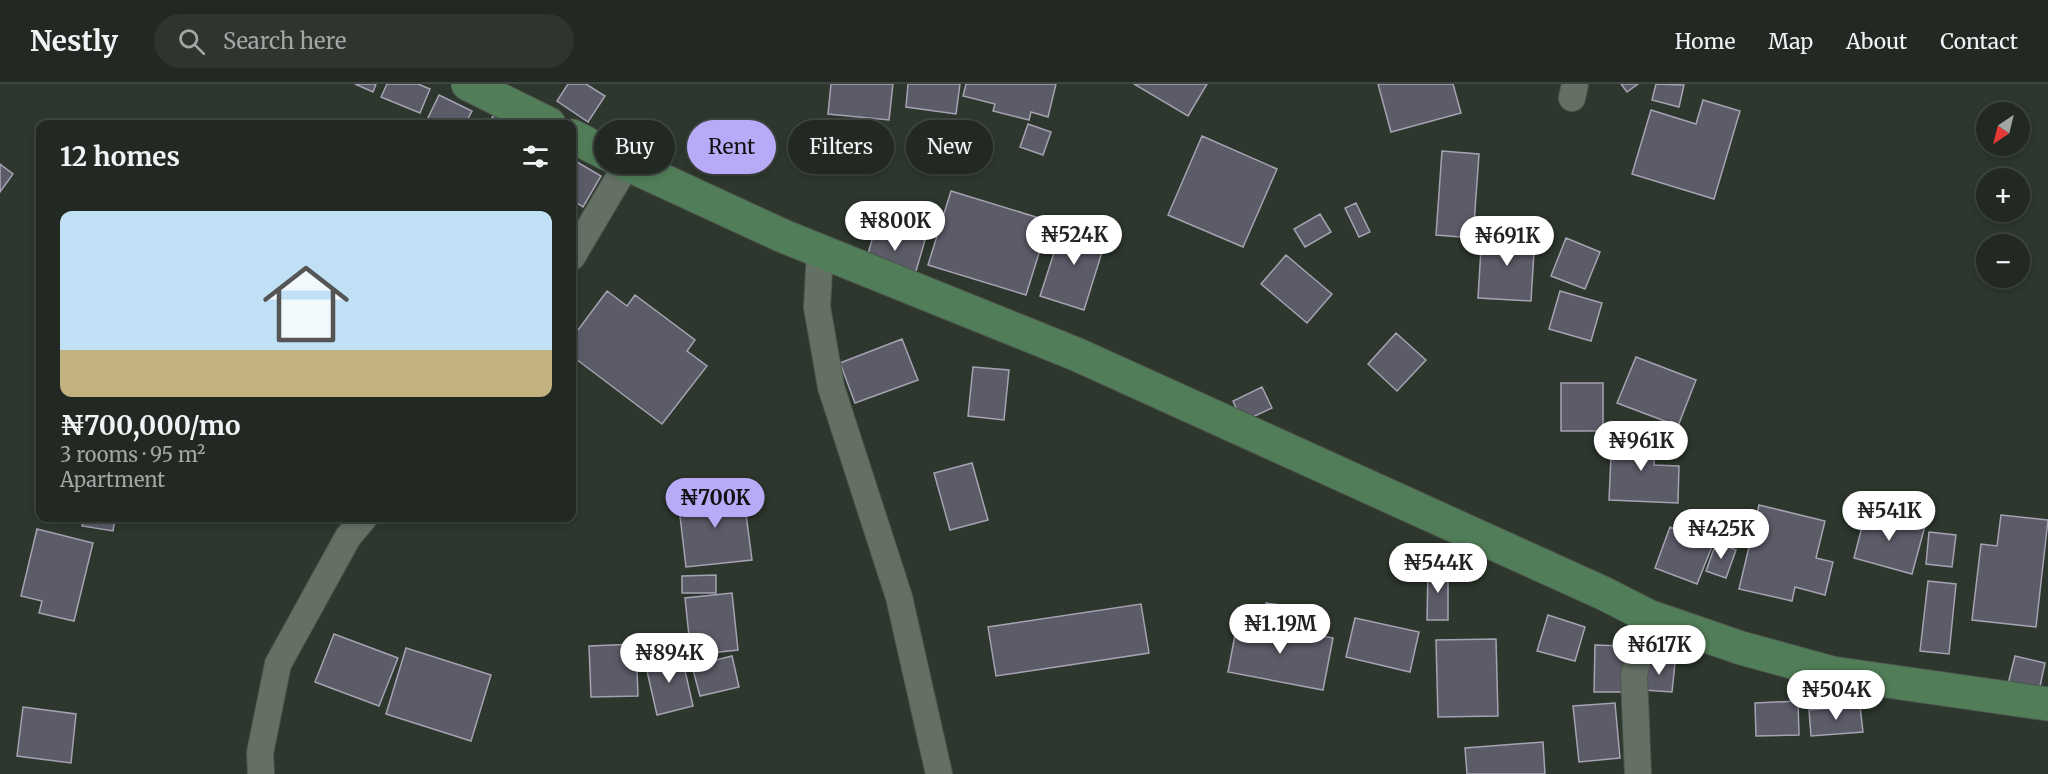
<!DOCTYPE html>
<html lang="en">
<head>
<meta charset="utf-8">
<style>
	:root { --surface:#222922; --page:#2e352f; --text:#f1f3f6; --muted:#a2a6a5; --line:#3f4540; --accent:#b7abf8 }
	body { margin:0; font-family:Merriweather,serif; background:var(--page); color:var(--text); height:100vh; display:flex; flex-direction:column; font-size:22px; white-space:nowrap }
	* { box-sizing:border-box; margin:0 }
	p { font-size:20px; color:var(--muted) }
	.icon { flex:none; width:33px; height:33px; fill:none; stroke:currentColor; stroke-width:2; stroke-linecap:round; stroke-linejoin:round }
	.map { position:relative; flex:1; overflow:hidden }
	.panel { position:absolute; left:36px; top:36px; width:540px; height:402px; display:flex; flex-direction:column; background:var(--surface); border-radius:12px; box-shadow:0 3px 9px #0003,0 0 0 2px var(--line) }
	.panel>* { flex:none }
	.guide { position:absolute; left:594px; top:36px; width:570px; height:54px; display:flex; gap:12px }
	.needle { width:39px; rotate:215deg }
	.controls { position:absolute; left:1976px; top:18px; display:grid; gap:12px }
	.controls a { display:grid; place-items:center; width:54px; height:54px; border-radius:50%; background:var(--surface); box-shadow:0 3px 9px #0003,0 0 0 2px var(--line); font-size:30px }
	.price { position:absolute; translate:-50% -51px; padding:0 14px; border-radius:21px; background:#fff; color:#222; font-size:20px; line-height:39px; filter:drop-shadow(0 2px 3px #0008) }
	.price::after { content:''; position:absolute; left:50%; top:36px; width:18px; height:14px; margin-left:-9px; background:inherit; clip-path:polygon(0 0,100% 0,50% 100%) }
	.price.selected { background:var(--accent); color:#111 }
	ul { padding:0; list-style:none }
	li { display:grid; align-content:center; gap:12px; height:318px; padding:0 24px }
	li+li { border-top:2px solid var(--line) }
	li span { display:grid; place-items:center; height:186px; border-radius:12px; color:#555 }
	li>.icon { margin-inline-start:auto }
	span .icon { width:108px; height:108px; fill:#fffc; stroke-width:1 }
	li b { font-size:26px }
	h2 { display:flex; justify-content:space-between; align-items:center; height:72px; padding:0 24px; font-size:26px }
	.chip { padding:0 21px; border-radius:27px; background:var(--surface); box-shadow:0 3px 9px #0003,0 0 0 2px var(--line); font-size:21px; line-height:54px }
	.chip.selected { background:var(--accent); color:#111 }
	header { display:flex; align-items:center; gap:36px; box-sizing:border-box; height:84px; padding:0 30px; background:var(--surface); border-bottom:2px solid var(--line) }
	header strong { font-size:28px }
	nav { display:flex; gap:33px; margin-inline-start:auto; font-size:21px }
	.search { width:420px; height:54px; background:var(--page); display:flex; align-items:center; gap:15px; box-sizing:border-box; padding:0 21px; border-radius:33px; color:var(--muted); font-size:22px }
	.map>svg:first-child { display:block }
	.building { fill:#5c5b68; stroke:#a5a3b2; stroke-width:1.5 }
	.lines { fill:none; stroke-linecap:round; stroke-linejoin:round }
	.minor-casing { stroke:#4d564e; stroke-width:28 }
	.secondary-casing { stroke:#4d564e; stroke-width:35 }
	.minor { stroke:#657065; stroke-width:26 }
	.secondary { stroke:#517e58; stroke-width:33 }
</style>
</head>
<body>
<header>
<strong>Nestly</strong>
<div class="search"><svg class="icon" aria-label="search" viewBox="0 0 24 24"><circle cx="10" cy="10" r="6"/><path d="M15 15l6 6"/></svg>Search here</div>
<nav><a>Home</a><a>Map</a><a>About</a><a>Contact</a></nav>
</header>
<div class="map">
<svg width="2048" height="690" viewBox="0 0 2048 690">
	<rect width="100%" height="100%" fill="#2d372d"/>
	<path class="building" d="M 355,0 L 376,0 L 373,8 Z
		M 387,0 L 418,0 L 430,5 L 420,29 L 381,13 Z
		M 568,0 L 586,0 L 605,12 L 588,38 L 557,17 Z
		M 831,0 L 893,0 L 889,36 L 828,30 Z
		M 908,0 L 960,0 L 956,30 L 906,23 Z
		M 966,0 L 1056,0 L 1048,33 L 1031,28 L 1029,36 L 993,27 L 995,20 L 963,12 Z
		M 1134,0 L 1207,0 L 1188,32 Z
		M 1378,0 L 1453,0 L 1461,29 L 1391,48 Z
		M 1621,0 L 1638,0 L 1627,8 Z
		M 1656,0 L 1684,1 L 1679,23 L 1652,16 Z
		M 439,11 L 472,27 L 465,40 L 436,40 L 427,36 Z
		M 1703,16 L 1740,27 L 1714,115 L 1632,90 L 1651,26 L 1696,40 Z
		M 495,29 L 515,40 L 488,40 Z
		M 1028,40 L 1051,48 L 1043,71 L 1020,63 Z
		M 1202,52 L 1277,85 L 1243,163 L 1168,131 Z
		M 1442,67 L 1479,70 L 1473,154 L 1436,151 Z
		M 572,75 L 601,92 L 583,123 L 572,116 Z
		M 0,80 L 13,90 L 0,108 Z
		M 951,107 L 1049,137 L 1026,211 L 928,181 Z
		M 1356,119 L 1370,148 L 1359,153 L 1345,124 Z
		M 1320,130 L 1331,148 L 1305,163 L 1294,145 Z
		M 1064,138 L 1107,152 L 1084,226 L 1040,212 Z
		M 876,142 L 925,156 L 914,194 L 865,180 Z
		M 1482,148 L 1535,151 L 1531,217 L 1478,214 Z
		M 1566,154 L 1600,168 L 1585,205 L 1551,192 Z
		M 1286,171 L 1332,210 L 1307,239 L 1261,200 Z
		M 607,207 L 627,222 L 635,211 L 695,256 L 687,267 L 707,282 L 662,340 L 572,272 L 572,254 Z
		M 1560,207 L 1602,219 L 1591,257 L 1549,245 Z
		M 1396,249 L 1426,276 L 1397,307 L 1368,280 Z
		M 902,255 L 918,296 L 855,319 L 840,279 Z
		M 1636,273 L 1696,296 L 1678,342 L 1617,319 Z
		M 973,283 L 1009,286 L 1004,336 L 968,332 Z
		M 1561,299 L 1603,299 L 1603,347 L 1561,347 Z
		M 1262,303 L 1272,324 L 1242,338 L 1233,317 Z
		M 1612,351 L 1655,353 L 1654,381 L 1679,382 L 1678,419 L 1609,416 Z
		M 972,379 L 988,436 L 950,446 L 934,389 Z
		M 743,407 L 752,476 L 686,483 L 678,415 Z
		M 1759,421 L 1825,437 L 1816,474 L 1833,478 L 1825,511 L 1795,503 L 1792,517 L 1739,505 Z
		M 1866,427 L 1925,442 L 1912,490 L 1854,474 Z
		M 2001,431 L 2048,436 L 2036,543 L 1972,536 L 1981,460 L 1997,462 Z
		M 84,434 L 115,434 L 113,447 L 82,442 Z
		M 1670,443 L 1713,460 L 1697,500 L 1655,484 Z
		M 37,445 L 93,459 L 74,537 L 39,529 L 42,517 L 21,512 Z
		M 1929,448 L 1956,451 L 1952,483 L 1926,480 Z
		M 1716,459 L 1736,466 L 1726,494 L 1706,487 Z
		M 1428,484 L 1448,484 L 1448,536 L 1427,536 Z
		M 716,491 L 716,509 L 682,509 L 682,492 Z
		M 1928,497 L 1956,500 L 1949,570 L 1920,567 Z
		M 732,509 L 738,566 L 691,571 L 685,514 Z
		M 1266,519 L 1293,523 L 1291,539 L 1264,536 Z
		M 1141,520 L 1149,569 L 996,592 L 988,543 Z
		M 1548,531 L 1585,543 L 1575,577 L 1537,567 Z
		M 1355,534 L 1419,548 L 1410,588 L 1346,573 Z
		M 1238,535 L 1333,554 L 1323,606 L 1228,588 Z
		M 334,550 L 398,574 L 379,622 L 315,598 Z
		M 1496,555 L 1498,632 L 1438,633 L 1436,556 Z
		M 636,560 L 638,612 L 591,613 L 589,562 Z
		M 1595,561 L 1624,562 L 1623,608 L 1594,608 Z
		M 406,564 L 491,591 L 471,657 L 386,630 Z
		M 681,569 L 693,622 L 657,631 L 645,578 Z
		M 732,572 L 739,603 L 700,612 L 692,582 Z
		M 2015,572 L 2045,579 L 2039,607 L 2008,600 Z
		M 1646,577 L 1675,579 L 1672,608 L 1644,606 Z
		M 1798,617 L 1799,651 L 1756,652 L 1755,619 Z
		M 1615,619 L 1620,674 L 1579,678 L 1573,622 Z
		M 1860,622 L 1863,648 L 1811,652 L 1809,626 Z
		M 23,623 L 76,630 L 71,679 L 17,672 Z
		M 1543,658 L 1545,690 L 1467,690 L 1465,664 Z"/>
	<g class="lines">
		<defs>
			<path id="minor" d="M 1572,14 L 1575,0
				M 820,167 L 817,223 L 831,303 L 899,513 L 939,690
				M 572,173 L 627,80
				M 261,690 L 260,669 L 278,580 L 348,453 L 364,434
				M 1638,690 L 1634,591 L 1648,532"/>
			<path id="secondary" d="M 468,0 L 549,40
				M 572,52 L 627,80 L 783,152 L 1078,271 L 1605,510 L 1648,532 L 1741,564 L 1832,589 L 2048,620"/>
		</defs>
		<use href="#minor" class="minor-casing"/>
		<use href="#secondary" class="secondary-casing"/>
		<use href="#minor" class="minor"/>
		<use href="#secondary" class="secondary"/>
	</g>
</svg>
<div class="controls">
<a><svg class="needle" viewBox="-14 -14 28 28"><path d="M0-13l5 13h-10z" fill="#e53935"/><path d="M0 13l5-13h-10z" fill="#a2a6a5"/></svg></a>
<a>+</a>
<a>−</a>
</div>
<b class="price" style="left:895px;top:168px">₦800K</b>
<b class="price" style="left:1074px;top:182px">₦524K</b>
<b class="price" style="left:1507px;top:183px">₦691K</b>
<b class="price" style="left:1641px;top:388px">₦961K</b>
<b class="price selected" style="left:715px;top:445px">₦700K</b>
<b class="price" style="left:1889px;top:458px">₦541K</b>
<b class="price" style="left:1721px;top:476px">₦425K</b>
<b class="price" style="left:1438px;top:510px">₦544K</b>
<b class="price" style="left:1280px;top:571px">₦1.19M</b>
<b class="price" style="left:1659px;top:592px">₦617K</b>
<b class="price" style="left:669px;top:600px">₦894K</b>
<b class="price" style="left:1836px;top:637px">₦504K</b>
<div class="guide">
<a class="chip">Buy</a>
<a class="chip selected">Rent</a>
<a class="chip">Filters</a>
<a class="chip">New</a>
</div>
<section class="panel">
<h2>12 homes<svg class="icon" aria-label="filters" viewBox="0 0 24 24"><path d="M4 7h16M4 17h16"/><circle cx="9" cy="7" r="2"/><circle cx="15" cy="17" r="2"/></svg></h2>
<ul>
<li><span style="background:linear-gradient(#bfe0f5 75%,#c2b280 0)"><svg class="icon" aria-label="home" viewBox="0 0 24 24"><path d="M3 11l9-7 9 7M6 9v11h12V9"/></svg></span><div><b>₦700,000/mo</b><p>3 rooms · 95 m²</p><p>Apartment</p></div></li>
</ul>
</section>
</div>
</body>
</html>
